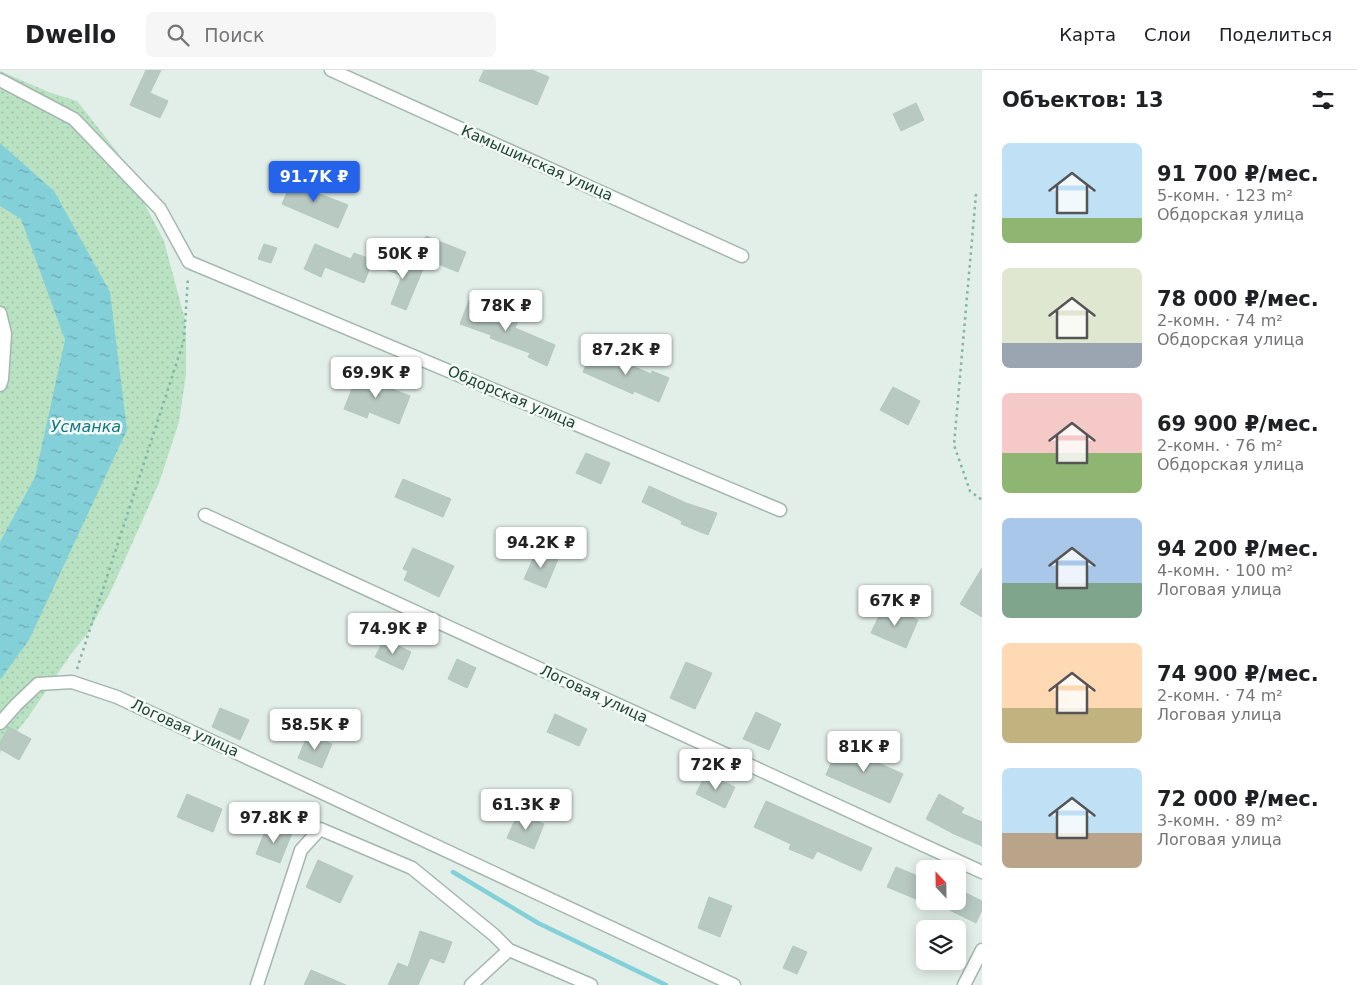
<!DOCTYPE html>
<html lang="ru">
<head>
<meta charset="utf-8">
<style>
	:root { --surface:#fff; --page:#f6f6f6; --text:#202124; --muted:#757577; --line:#e0e0e0; --accent:#2563eb }
	body { margin:0; font-family:"DejaVu Sans",sans-serif; background:var(--page); color:var(--text); height:100vh; display:flex; flex-direction:column; font-size:19px; white-space:nowrap }
	* { box-sizing:border-box; margin:0 }
	p { font-size:16px; color:var(--muted) }
	.icon { flex:none; width:28px; height:28px; fill:none; stroke:currentColor; stroke-width:2; stroke-linecap:round; stroke-linejoin:round }
	.map { position:relative; flex:1; overflow:hidden }
	.drawer { display:flex; flex-direction:column; background:var(--surface); width:375px }
	.drawer>* { flex:none }
	.needle { width:32px; rotate:338deg }
	.fabs { position:absolute; left:916px; top:790px; display:grid; gap:10px }
	.fabs a { display:grid; place-items:center; width:50px; height:50px; border-radius:8px; background:var(--surface); box-shadow:0 2px 12px #0003; font-size:25px }
	.price { position:absolute; translate:-50% -42px; padding:0 11px; border-radius:5px; background:#fff; color:#222; font-size:16px; line-height:32px; filter:drop-shadow(0 1px 2px #0008) }
	.price::after { content:''; position:absolute; left:50%; top:30px; width:15px; height:11px; margin-left:-8px; background:inherit; clip-path:polygon(0 0,100% 0,50% 100%) }
	.price.current { background:var(--accent); color:#fff }
	ul { padding:0; list-style:none }
	li { display:flex; align-items:center; gap:15px; height:125px; padding:0 20px }
	li span { display:grid; place-items:center; flex:none; width:140px; height:100px; border-radius:8px; color:#555 }
	li>.icon { margin-inline-start:auto }
	span .icon { width:60px; height:60px; fill:#fffc; stroke-width:1 }
	li b { font-size:21px }
	h2 { display:flex; justify-content:space-between; align-items:center; height:60px; padding:0 20px; font-size:21px }
	header { display:flex; align-items:center; gap:30px; box-sizing:border-box; height:70px; padding:0 25px; background:var(--surface); border-bottom:1px solid var(--line) }
	header strong { font-size:24px }
	nav { display:flex; gap:28px; margin-inline-start:auto; font-size:18px }
	.search { width:350px; height:45px; background:var(--page); display:flex; align-items:center; gap:12px; box-sizing:border-box; padding:0 18px; border-radius:8px; color:var(--muted); font-size:19px }
	main { display:flex; flex:1; min-height:0 }
	.map>svg:first-child { display:block }
	.park { fill:url(#park-dots) }
	.water { fill:url(#water-ripples) }
	.lines { fill:none; stroke-linecap:round; stroke-linejoin:round }
	.stream { stroke:#84d0d9; stroke-width:4.5 }
	.building { fill:#b7c9c1; stroke:#b4c9bf }
	.minor-casing { stroke:#a4b7af; stroke-width:15 }
	.path { stroke:#7fb5a2; stroke-width:2.5; stroke-dasharray:2.5 4; stroke-linecap:butt }
	.minor { stroke:#fff; stroke-width:12 }
	.labels { text-anchor:middle; dominant-baseline:central; stroke-width:5; stroke-linejoin:round; paint-order:stroke }
	.street-label { font-size:15px; fill:#204237; stroke:#f3faf6 }
	.water-label { font-size:16px; font-style:italic; fill:#137785; stroke:#f3faf6 }
</style>
</head>
<body>
<header>
<strong>Dwello</strong>
<div class="search"><svg class="icon" aria-label="search" viewBox="0 0 24 24"><circle cx="10" cy="10" r="6"/><path d="M15 15l6 6"/></svg>Поиск</div>
<nav><a>Карта</a><a>Слои</a><a>Поделиться</a></nav>
</header>
<main>
<div class="map">
<svg width="982" height="915" viewBox="0 0 982 915">
	<defs>
		<pattern id="park-dots" width="8" height="8" patternUnits="userSpaceOnUse" patternTransform="scale(1.25)"><rect width="8" height="8" fill="#b9e2c2"/><path d="M2 2h.1M6 6h.1" fill="none" stroke="#9fc3a7" stroke-width="1.8" stroke-linecap="round"/></pattern>
		<pattern id="water-ripples" width="26" height="14" patternUnits="userSpaceOnUse" patternTransform="scale(1.25)"><rect width="26" height="14" fill="#84d0d9"/><path d="M2 4q2-2 4 0t4 0M15 11q2-2 4 0t4 0" fill="none" stroke="#6caab1"/></pattern>
	</defs>
	<rect width="100%" height="100%" fill="#e2eee8"/>
	<path class="park" d="M 0,1 L 51,23 L 77,31 L 118,83 L 164,171 L 185,250 L 186,275 L 186,304 L 179,352 L 159,413 L 110,523 L 87,564 L 71,584 L 29,646 L 0,683 Z"/>
	<path class="water" d="M 0,73 L 54,121 L 110,222 L 127,360 L 29,570 L 0,610 L 0,472 L 35,407 L 65,270 L 21,149 L 0,136 Z"/>
	<g class="lines">
		<path class="stream" d="M 453,802 L 538,853 L 666,915"/>
	</g>
	<path class="building" d="M 146,0 L 161,0 L 150,23 L 168,31 L 160,48 L 130,35 Z
		M 484,0 L 532,0 L 549,7 L 537,35 L 479,11 Z
		M 916,33 L 924,50 L 901,61 L 893,44 Z
		M 295,104 L 311,111 L 307,119 L 348,135 L 338,158 L 282,134 Z
		M 426,166 L 466,182 L 458,202 L 418,186 Z
		M 264,174 L 277,178 L 271,193 L 258,189 Z
		M 315,174 L 351,189 L 354,183 L 373,190 L 364,213 L 325,197 L 321,207 L 304,199 Z
		M 388,184 L 423,199 L 406,240 L 391,234 L 402,206 L 382,198 Z
		M 469,230 L 487,237 L 486,240 L 518,251 L 515,258 L 555,275 L 547,296 L 528,287 L 530,283 L 490,268 L 491,265 L 460,254 Z
		M 593,279 L 651,304 L 652,301 L 669,308 L 659,332 L 634,321 L 633,324 L 583,302 Z
		M 359,301 L 381,310 L 380,314 L 410,326 L 399,354 L 369,342 L 367,348 L 344,339 Z
		M 893,317 L 920,331 L 908,355 L 880,340 Z
		M 586,383 L 610,393 L 601,414 L 576,403 Z
		M 403,409 L 451,429 L 443,447 L 395,427 Z
		M 649,416 L 686,433 L 717,443 L 708,465 L 681,454 L 682,451 L 642,432 Z
		M 413,478 L 454,496 L 439,527 L 404,510 L 408,501 L 403,499 Z
		M 537,480 L 558,489 L 546,518 L 524,509 Z
		M 982,498 L 982,547 L 960,534 Z
		M 884,535 L 918,550 L 906,578 L 871,563 Z
		M 384,569 L 411,582 L 403,600 L 375,587 Z
		M 457,589 L 476,598 L 467,618 L 448,609 Z
		M 686,592 L 712,603 L 695,639 L 670,628 Z
		M 220,638 L 249,650 L 240,670 L 212,657 Z
		M 756,642 L 781,654 L 769,680 L 743,669 Z
		M 555,644 L 587,659 L 579,676 L 547,662 Z
		M 9,657 L 31,669 L 19,690 L 0,679 L 0,673 Z
		M 308,664 L 332,674 L 322,698 L 298,688 Z
		M 840,672 L 865,683 L 863,686 L 903,704 L 890,733 L 826,705 Z
		M 706,703 L 735,717 L 725,738 L 696,724 Z
		M 187,724 L 222,739 L 213,762 L 177,747 Z
		M 939,724 L 964,738 L 961,743 L 982,752 L 982,776 L 954,764 L 926,749 Z
		M 766,731 L 872,778 L 861,801 L 817,781 L 813,789 L 789,779 L 791,774 L 754,757 Z
		M 518,743 L 544,754 L 534,779 L 507,768 Z
		M 268,754 L 292,763 L 280,793 L 256,784 Z
		M 318,790 L 353,806 L 340,833 L 306,817 Z
		M 896,797 L 925,809 L 916,829 L 887,817 Z
		M 958,819 L 982,831 L 982,840 L 976,853 L 931,831 L 958,831 Z
		M 709,827 L 732,836 L 720,867 L 698,858 Z
		M 420,861 L 452,872 L 444,893 L 430,888 L 418,915 L 388,915 L 398,893 L 408,897 Z
		M 793,876 L 807,882 L 797,904 L 783,898 Z
		M 311,900 L 346,915 L 304,915 Z"/>
	<g class="lines">
		<defs>
			<path id="minor" d="M 331,0 L 742,186
				M 0,10 L 74,49 L 160,139 L 189,192 L 780,440
				M 0,243 L 5,264 L 2,309 L 0,315
				M 205,445 L 982,802
				M 0,653 L 16,635 L 38,614 L 72,612 L 117,627 L 734,915
				M 257,915 L 301,780 L 320,759 L 412,798 L 494,865 L 509,880 L 591,915
				M 471,915 L 509,880
				M 964,915 L 982,880"/>
		</defs>
		<use href="#minor" class="minor-casing"/>
		<path class="path" d="M 976,124 L 954,375 L 970,421 L 982,430
			M 77,599 L 184,270 L 188,207"/>
		<use href="#minor" class="minor"/>
	</g>
	<g class="labels">
		<g class="street-label">
			<text transform="translate(537 93) rotate(24)">Камышинская улица</text>
			<text transform="translate(512 327) rotate(23)">Обдорская улица</text>
			<text transform="translate(594 624) rotate(25)">Логовая улица</text>
			<text transform="translate(185 658) rotate(25)">Логовая улица</text>
		</g>
		<g class="water-label">
			<text x="86" y="356">Усманка</text>
		</g>
	</g>
</svg>
<div class="fabs">
<a><svg class="needle" viewBox="-14 -14 28 28"><path d="M0-13l5 13h-10z" fill="#e53935"/><path d="M0 13l5-13h-10z" fill="#757577"/></svg></a>
<a><svg class="icon" aria-label="layers" viewBox="0 0 24 24"><path d="M12 4l9 5-9 5-9-5zM3 14l9 5 9-5"/></svg></a>
</div>
<b class="price current" style="left:314px;top:133px">91.7K ₽</b>
<b class="price" style="left:403px;top:210px">50K ₽</b>
<b class="price" style="left:506px;top:262px">78K ₽</b>
<b class="price" style="left:626px;top:306px">87.2K ₽</b>
<b class="price" style="left:376px;top:329px">69.9K ₽</b>
<b class="price" style="left:541px;top:499px">94.2K ₽</b>
<b class="price" style="left:895px;top:557px">67K ₽</b>
<b class="price" style="left:393px;top:585px">74.9K ₽</b>
<b class="price" style="left:315px;top:681px">58.5K ₽</b>
<b class="price" style="left:864px;top:703px">81K ₽</b>
<b class="price" style="left:716px;top:721px">72K ₽</b>
<b class="price" style="left:526px;top:761px">61.3K ₽</b>
<b class="price" style="left:274px;top:774px">97.8K ₽</b>
</div>
<section class="drawer">
<h2>Объектов: 13<svg class="icon" aria-label="filters" viewBox="0 0 24 24"><path d="M4 7h16M4 17h16"/><circle cx="9" cy="7" r="2"/><circle cx="15" cy="17" r="2"/></svg></h2>
<ul>
<li><span style="background:linear-gradient(#bfe0f5 75%,#8fb573 0)"><svg class="icon" aria-label="home" viewBox="0 0 24 24"><path d="M3 11l9-7 9 7M6 9v11h12V9"/></svg></span><div><b>91 700 ₽/мес.</b><p>5-комн. · 123 m²</p><p>Обдорская улица</p></div></li>
<li><span style="background:linear-gradient(#dfe7d0 75%,#9aa5b1 0)"><svg class="icon" aria-label="home" viewBox="0 0 24 24"><path d="M3 11l9-7 9 7M6 9v11h12V9"/></svg></span><div><b>78 000 ₽/мес.</b><p>2-комн. · 74 m²</p><p>Обдорская улица</p></div></li>
<li><span style="background:linear-gradient(#f6c9c9 60%,#8fb573 0)"><svg class="icon" aria-label="home" viewBox="0 0 24 24"><path d="M3 11l9-7 9 7M6 9v11h12V9"/></svg></span><div><b>69 900 ₽/мес.</b><p>2-комн. · 76 m²</p><p>Обдорская улица</p></div></li>
<li><span style="background:linear-gradient(#a9c7e8 65%,#7fa58c 0)"><svg class="icon" aria-label="home" viewBox="0 0 24 24"><path d="M3 11l9-7 9 7M6 9v11h12V9"/></svg></span><div><b>94 200 ₽/мес.</b><p>4-комн. · 100 m²</p><p>Логовая улица</p></div></li>
<li><span style="background:linear-gradient(#ffd9b3 65%,#c2b280 0)"><svg class="icon" aria-label="home" viewBox="0 0 24 24"><path d="M3 11l9-7 9 7M6 9v11h12V9"/></svg></span><div><b>74 900 ₽/мес.</b><p>2-комн. · 74 m²</p><p>Логовая улица</p></div></li>
<li><span style="background:linear-gradient(#bfe0f5 65%,#b9a48a 0)"><svg class="icon" aria-label="home" viewBox="0 0 24 24"><path d="M3 11l9-7 9 7M6 9v11h12V9"/></svg></span><div><b>72 000 ₽/мес.</b><p>3-комн. · 89 m²</p><p>Логовая улица</p></div></li>
</ul>
</section>
</main>
</body>
</html>
